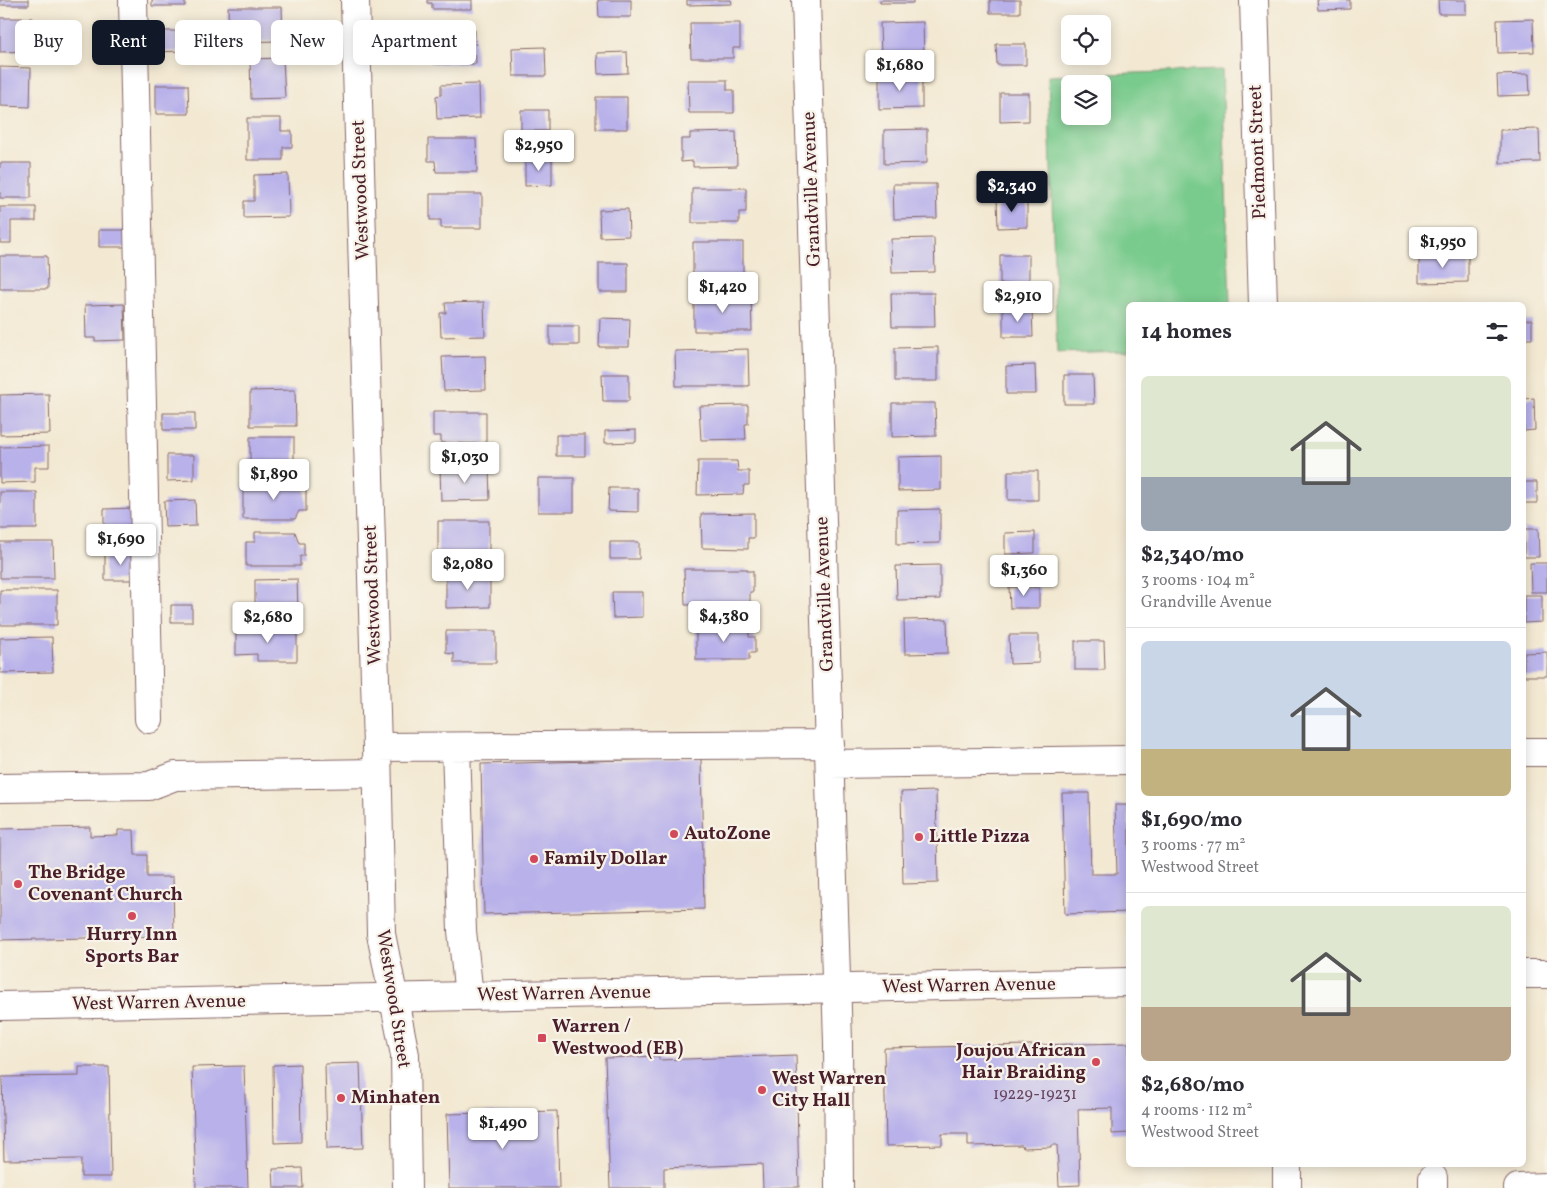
<!DOCTYPE html>
<html lang="en">
<head>
<meta charset="utf-8">
<style>
	:root { --surface:#fff; --page:#f7f7f7; --text:#2b2b33; --muted:#7c7c81; --line:#e1e1e2; --accent:#111827 }
	body { margin:0; font-family:Vollkorn,serif; background:var(--page); color:var(--text); height:100vh; display:flex; flex-direction:column; font-size:19px; white-space:nowrap }
	* { box-sizing:border-box; margin:0 }
	p { font-size:16px; color:var(--muted) }
	.icon { flex:none; width:28px; height:28px; fill:none; stroke:currentColor; stroke-width:2; stroke-linecap:round; stroke-linejoin:round }
	.map { position:relative; flex:1; overflow:hidden }
	.side { position:absolute; left:1126px; top:302px; width:400px; height:865px; display:flex; flex-direction:column; background:var(--surface); border-radius:8px; box-shadow:0 2px 12px #0003 }
	.side>* { flex:none }
	.hud { position:absolute; left:15px; top:20px; width:475px; height:45px; display:flex; gap:10px }
	.controls { position:absolute; left:1061px; top:15px; display:grid; gap:10px }
	.controls a { display:grid; place-items:center; width:50px; height:50px; border-radius:8px; background:var(--surface); box-shadow:0 2px 12px #0003; font-size:25px }
	.price { position:absolute; translate:-50% -42px; padding:0 11px; border-radius:5px; background:#fff; color:#222; font-size:16px; line-height:32px; filter:drop-shadow(0 1px 2px #0008) }
	.price::after { content:''; position:absolute; left:50%; top:30px; width:15px; height:11px; margin-left:-8px; background:inherit; clip-path:polygon(0 0,100% 0,50% 100%) }
	.price.on { background:var(--accent); color:#fff }
	ul { padding:0; list-style:none }
	li { display:grid; align-content:center; gap:10px; height:265px; padding:0 15px }
	li+li { border-top:1px solid var(--line) }
	li span { display:grid; place-items:center; height:155px; border-radius:8px; color:#555 }
	li>.icon { margin-inline-start:auto }
	span .icon { width:90px; height:90px; fill:#fffc; stroke-width:1 }
	li b { font-size:21px }
	h2 { display:flex; justify-content:space-between; align-items:center; height:60px; padding:0 15px; font-size:21px }
	.pill { padding:0 18px; border-radius:8px; background:var(--surface); box-shadow:0 2px 12px #0003; font-size:18px; line-height:45px }
	.pill.on { background:var(--accent); color:#fff }
	.map>svg:first-child { display:block }
	.green { fill:#79cb8d; stroke:#62755c; fill-rule:evenodd }
	.building { fill:#b8b1ea }
	.lines { fill:none; stroke-linecap:round; stroke-linejoin:round }
	.minor-casing { stroke:#856666; stroke-width:30 }
	.major-casing { stroke:#856666; stroke-width:30 }
	.minor { stroke:#fff; stroke-width:28 }
	.major { stroke:#fff; stroke-width:28 }
	.poi-dot { fill:#d1495b; stroke:#f7f3e8; stroke-width:2 }
	.labels { text-anchor:middle; dominant-baseline:central; stroke-width:4.5; stroke-linejoin:round; paint-order:stroke }
	.number-label { font-size:16px; fill:#66445b }
	.street-label { font-size:19px; fill:#4a1f2b; stroke:#f7f3e8 }
	.poi-label { font-size:19px; font-weight:bold; fill:#4a1f2b; stroke:#f7f3e8; text-anchor:start }
</style>
</head>
<body>
<div class="map">
<svg width="1547" height="1188" viewBox="0 0 1547 1188">
	<rect width="100%" height="100%" fill="#f7f3e8"/>
	<filter id="ink" filterUnits="userSpaceOnUse"><feTurbulence type="fractalNoise" baseFrequency=".02" numOctaves="2"/><feDisplacementMap in="SourceGraphic" scale="10" xChannelSelector="R" yChannelSelector="G"/><feConvolveMatrix kernelMatrix="1 2 1 2 8 2 1 2 1" color-interpolation-filters="sRGB"/></filter>
	<filter id="wash" filterUnits="userSpaceOnUse"><feTurbulence type="fractalNoise" baseFrequency=".0096" numOctaves="4" result="noise"/><feDisplacementMap in="SourceGraphic" scale="20" xChannelSelector="R" yChannelSelector="G"/><feGaussianBlur stdDeviation="1.12" result="paint"/><feColorMatrix in="noise" values="0 0 0 0 0 0 0 0 0 0 0 0 0 0 0 0 0 1.4 0 .05"/><feComposite in="paint" operator="in"/></filter>
	<g filter="url(#wash)">
		<rect width="100%" height="100%" fill="#f3e9d3"/>
		<path class="green" d="M 1222,70 L 1230,305 L 1129,305 L 1129,351 L 1057,353 L 1048,76 ZM 1070,84 L 1102,84 L 1102,116 L 1070,116 Z"/>
		<g id="blocks">
			<path class="building" d="M 0,0 L 29,0 L 29,5 L 0,5 Z
				M 152,0 L 185,0 L 185,6 L 152,6 Z
				M 427,0 L 472,0 L 472,9 L 432,9 L 432,3 L 427,3 Z
				M 598,0 L 631,0 L 631,17 L 599,17 Z
				M 687,0 L 731,0 L 732,4 L 687,5 Z
				M 880,0 L 913,0 L 913,3 L 880,3 Z
				M 990,0 L 1020,0 L 1020,13 L 990,13 Z
				M 1317,0 L 1350,0 L 1350,9 L 1318,10 Z
				M 1438,0 L 1466,0 L 1466,14 L 1439,14 Z
				M 228,7 L 282,7 L 283,41 L 229,42 Z
				M 0,18 L 33,18 L 33,51 L 0,52 Z
				M 1533,19 L 1534,52 L 1498,53 L 1497,20 Z
				M 923,22 L 924,56 L 881,57 L 880,23 Z
				M 690,23 L 740,23 L 740,48 L 733,48 L 733,58 L 691,58 Z
				M 475,30 L 476,64 L 433,64 L 432,31 Z
				M 154,31 L 186,31 L 186,51 L 154,52 Z
				M 996,44 L 1026,44 L 1026,65 L 997,65 Z
				M 545,47 L 546,76 L 513,76 L 512,48 Z
				M 627,52 L 628,73 L 598,74 L 597,53 Z
				M 283,58 L 285,98 L 251,99 L 250,59 Z
				M 0,67 L 31,68 L 30,107 L 0,106 Z
				M 1529,74 L 1530,95 L 1498,96 L 1497,75 Z
				M 879,75 L 922,75 L 922,108 L 879,109 Z
				M 688,80 L 727,80 L 727,90 L 734,90 L 734,113 L 689,113 Z
				M 479,84 L 480,118 L 437,119 L 436,96 L 441,95 L 441,85 Z
				M 156,85 L 188,85 L 189,114 L 156,114 Z
				M 1000,93 L 1029,93 L 1029,121 L 1000,122 Z
				M 596,97 L 627,97 L 627,129 L 596,129 Z
				M 521,110 L 548,110 L 548,131 L 521,131 Z
				M 247,118 L 281,118 L 281,131 L 292,131 L 292,147 L 283,147 L 283,160 L 247,160 Z
				M 927,129 L 927,163 L 884,164 L 884,130 Z
				M 1539,129 L 1540,162 L 1500,163 L 1500,130 Z
				M 736,132 L 737,166 L 693,167 L 693,161 L 681,162 L 681,139 L 690,139 L 690,133 Z
				M 428,139 L 476,139 L 477,172 L 436,172 L 435,161 L 428,161 Z
				M 552,159 L 552,185 L 525,186 L 525,160 Z
				M 0,163 L 31,163 L 31,198 L 0,198 Z
				M 288,174 L 289,217 L 244,218 L 244,201 L 254,201 L 254,175 Z
				M 893,184 L 936,184 L 937,218 L 894,219 Z
				M 692,188 L 746,188 L 746,212 L 739,212 L 739,223 L 692,223 Z
				M 430,194 L 482,194 L 482,228 L 441,228 L 441,220 L 430,220 Z
				M 1027,198 L 1027,227 L 998,228 L 997,199 Z
				M 0,207 L 36,207 L 36,221 L 11,221 L 11,243 L 0,243 Z
				M 628,209 L 629,236 L 600,237 L 599,210 Z
				M 99,230 L 130,230 L 129,247 L 99,247 Z
				M 934,238 L 935,272 L 892,273 L 891,239 Z
				M 693,242 L 743,242 L 743,277 L 693,278 Z
				M 1000,255 L 1029,255 L 1029,284 L 1000,284 Z
				M 1419,255 L 1468,255 L 1468,282 L 1419,283 Z
				M 0,256 L 47,256 L 48,289 L 0,289 Z
				M 599,263 L 628,263 L 628,292 L 599,292 Z
				M 891,293 L 934,293 L 935,327 L 892,327 Z
				M 751,296 L 752,331 L 694,331 L 694,297 Z
				M 484,302 L 485,336 L 441,337 L 440,313 L 446,313 L 445,303 Z
				M 124,304 L 125,340 L 95,341 L 95,338 L 86,338 L 85,305 Z
				M 1003,308 L 1032,308 L 1033,337 L 1003,337 Z
				M 600,318 L 630,319 L 629,347 L 599,347 Z
				M 1524,320 L 1532,320 L 1532,339 L 1524,339 Z
				M 550,326 L 579,326 L 579,345 L 550,345 Z
				M 938,347 L 938,381 L 895,381 L 895,348 Z
				M 748,349 L 749,386 L 676,386 L 675,351 Z
				M 485,356 L 486,390 L 444,391 L 442,357 Z
				M 1035,365 L 1036,394 L 1006,394 L 1006,366 Z
				M 602,374 L 629,374 L 629,401 L 603,401 Z
				M 1064,375 L 1093,375 L 1094,404 L 1064,404 Z
				M 295,390 L 296,426 L 250,426 L 250,391 Z
				M 49,394 L 50,434 L 0,435 L 0,395 Z
				M 1534,398 L 1535,430 L 1524,431 L 1524,399 Z
				M 892,403 L 935,403 L 936,436 L 892,437 Z
				M 748,405 L 748,424 L 745,424 L 746,439 L 701,440 L 699,406 Z
				M 433,412 L 486,412 L 486,444 L 441,443 L 441,436 L 433,436 Z
				M 163,413 L 195,413 L 195,430 L 163,430 Z
				M 636,430 L 636,442 L 605,443 L 605,431 Z
				M 556,435 L 585,435 L 585,456 L 556,456 Z
				M 250,437 L 294,437 L 294,472 L 250,472 Z
				M 49,446 L 49,467 L 35,467 L 35,482 L 0,483 L 0,447 Z
				M 167,455 L 194,455 L 194,480 L 167,481 Z
				M 941,456 L 941,490 L 898,491 L 898,457 Z
				M 698,461 L 737,461 L 738,471 L 749,471 L 749,485 L 744,485 L 743,494 L 697,495 Z
				M 489,467 L 490,500 L 441,501 L 440,468 Z
				M 1008,471 L 1038,471 L 1038,500 L 1008,500 Z
				M 538,478 L 574,478 L 574,512 L 538,512 Z
				M 1524,482 L 1537,482 L 1537,503 L 1524,503 Z
				M 243,484 L 306,484 L 306,511 L 299,511 L 295,519 L 243,519 Z
				M 609,488 L 638,488 L 638,512 L 608,511 Z
				M 0,492 L 37,492 L 37,529 L 0,529 Z
				M 195,500 L 196,526 L 165,527 L 164,501 Z
				M 134,508 L 135,531 L 104,532 L 104,509 Z
				M 940,509 L 940,543 L 897,544 L 897,510 Z
				M 754,513 L 754,538 L 748,538 L 748,549 L 702,548 L 701,514 Z
				M 438,521 L 489,521 L 489,554 L 438,555 Z
				M 1524,529 L 1538,529 L 1539,557 L 1524,557 Z
				M 255,532 L 295,532 L 299,543 L 304,543 L 304,556 L 300,556 L 300,566 L 246,566 L 246,542 L 255,542 Z
				M 1035,532 L 1035,553 L 1005,554 L 1005,533 Z
				M 0,542 L 53,542 L 54,578 L 0,578 Z
				M 610,542 L 639,542 L 639,559 L 610,559 Z
				M 105,553 L 138,553 L 138,580 L 105,580 Z
				M 1530,563 L 1547,563 L 1547,592 L 1531,592 Z
				M 940,565 L 940,599 L 897,600 L 896,566 Z
				M 684,569 L 747,569 L 747,571 L 753,571 L 753,592 L 750,592 L 750,604 L 685,605 Z
				M 446,574 L 490,574 L 490,607 L 446,608 Z
				M 297,579 L 298,612 L 255,614 L 255,580 Z
				M 1009,587 L 1039,587 L 1039,608 L 1010,608 Z
				M 0,590 L 57,590 L 57,625 L 0,625 Z
				M 612,592 L 643,592 L 643,617 L 613,618 Z
				M 1524,595 L 1542,595 L 1542,622 L 1524,623 Z
				M 171,605 L 192,605 L 192,622 L 171,622 Z
				M 947,619 L 948,653 L 905,654 L 904,620 Z
				M 696,625 L 749,625 L 749,637 L 755,637 L 755,653 L 749,653 L 749,660 L 696,660 Z
				M 297,628 L 297,661 L 257,661 L 257,654 L 236,655 L 236,629 Z
				M 446,631 L 496,631 L 496,663 L 454,663 L 454,654 L 446,653 Z
				M 1009,635 L 1039,635 L 1039,663 L 1010,664 Z
				M 52,637 L 53,672 L 0,673 L 0,638 Z
				M 1075,641 L 1104,641 L 1105,670 L 1075,670 Z
				M 1547,652 L 1547,676 L 1524,676 L 1524,653 Z
				M 701,758 L 704,909 L 484,914 L 481,764 Z
				M 936,791 L 938,883 L 903,884 L 901,792 Z
				M 1062,793 L 1089,793 L 1091,874 L 1117,874 L 1115,805 L 1129,805 L 1129,912 L 1065,914 Z
				M 90,827 L 90,836 L 118,835 L 118,830 L 134,830 L 135,855 L 147,855 L 147,877 L 173,877 L 174,936 L 0,940 L 0,829 Z
				M 1129,1043 L 1129,1133 L 1112,1134 L 1112,1108 L 1078,1109 L 1080,1185 L 1059,1186 L 1057,1145 L 1051,1145 L 1051,1147 L 1023,1148 L 1022,1145 L 968,1146 L 968,1134 L 942,1134 L 942,1145 L 886,1146 L 884,1049 L 885,1048 Z
				M 796,1055 L 799,1187 L 763,1188 L 762,1164 L 664,1168 L 664,1188 L 610,1188 L 605,1058 L 659,1056 L 659,1060 Z
				M 360,1063 L 363,1148 L 327,1149 L 325,1064 Z
				M 300,1064 L 301,1142 L 274,1143 L 273,1065 Z
				M 244,1066 L 248,1188 L 196,1188 L 192,1067 Z
				M 79,1067 L 109,1067 L 111,1177 L 81,1177 L 81,1159 L 4,1160 L 2,1077 L 79,1076 Z
				M 557,1111 L 559,1188 L 449,1188 L 447,1114 Z
				M 302,1168 L 303,1188 L 274,1188 L 273,1169 Z"/>
		</g>
	</g>
	<g filter="url(#ink)">
		<use href="#blocks" fill-opacity="0" stroke="#856666" stroke-width="1"/>
		<g class="lines">
			<defs>
				<path id="minor" d="M 133,0 L 149,719
					M 355,0 L 377,747 L 381,934 L 405,1055 L 407,1188
					M 806,0 L 838,1043 L 839,1188
					M 1254,0 L 1263,305
					M 377,747 L 830,744
					M 456,747 L 462,931 L 469,996
					M 1524,752 L 1547,752
					M 830,764 L 1129,760
					M 0,788 L 149,786 L 175,776 L 377,773
					M 1287,1165 L 1287,1188
					M 1433,1178 L 1433,1188
					M 1518,1188 L 1547,1187"/>
				<path id="major" d="M 1524,974 L 1547,974
					M 0,1006 L 1129,982"/>
			</defs>
			<use href="#minor" class="minor-casing"/>
			<use href="#major" class="major-casing"/>
			<use href="#minor" class="minor"/>
			<use href="#major" class="major"/>
		</g>
	</g>
	<g class="poi-dot">
		<circle cx="674" cy="834" r="5"/>
		<circle cx="919" cy="837" r="5"/>
		<circle cx="534" cy="859" r="5"/>
		<circle cx="18" cy="884" r="5"/>
		<circle cx="132" cy="916" r="5"/>
		<rect x="537" y="1033" width="10" height="10" rx="2.5"/>
		<circle cx="1096" cy="1062" r="5"/>
		<circle cx="762" cy="1090" r="5"/>
		<circle cx="341" cy="1098" r="5"/>
	</g>
	<g class="labels">
		<g class="number-label">
			<text x="1035" y="1095">19229-19231</text>
		</g>
		<g class="street-label">
			<text transform="translate(1258 152) rotate(-92)">Piedmont Street</text>
			<text transform="translate(812 189) rotate(-92)">Grandville Avenue</text>
			<text transform="translate(361 190) rotate(-92)">Westwood Street</text>
			<text transform="translate(825 594) rotate(-92)">Grandville Avenue</text>
			<text transform="translate(373 595) rotate(-92)">Westwood Street</text>
			<text transform="translate(969 986) rotate(-1)">West Warren Avenue</text>
			<text transform="translate(564 994) rotate(-1)">West Warren Avenue</text>
			<text transform="translate(393 999) rotate(81)">Westwood Street</text>
			<text transform="translate(159 1003) rotate(-1)">West Warren Avenue</text>
		</g>
		<g class="poi-label">
			<text x="684" y="834">AutoZone</text>
			<text x="929" y="837">Little Pizza</text>
			<text x="544" y="859">Family Dollar</text>
			<text x="28" y="873">The Bridge<tspan x="28" dy="22">Covenant Church</tspan></text>
			<text x="132" y="935" text-anchor="middle">Hurry Inn<tspan x="132" dy="22">Sports Bar</tspan></text>
			<text x="552" y="1027">Warren /<tspan x="552" dy="22">Westwood (EB)</tspan></text>
			<text x="1086" y="1051" text-anchor="end">Joujou African<tspan x="1086" dy="22">Hair Braiding</tspan></text>
			<text x="772" y="1079">West Warren<tspan x="772" dy="22">City Hall</tspan></text>
			<text x="351" y="1098">Minhaten</text>
		</g>
	</g>
</svg>
<div class="controls">
<a><svg class="icon" aria-label="locate" viewBox="0 0 24 24"><circle cx="12" cy="12" r="6"/><path d="M12 2v4M12 18v4M2 12h4M18 12h4"/></svg></a>
<a><svg class="icon" aria-label="layers" viewBox="0 0 24 24"><path d="M12 4l9 5-9 5-9-5zM3 14l9 5 9-5"/></svg></a>
</div>
<b class="price" style="left:900px;top:92px">$1,680</b>
<b class="price" style="left:539px;top:172px">$2,950</b>
<b class="price on" style="left:1012px;top:213px">$2,340</b>
<b class="price" style="left:1443px;top:269px">$1,950</b>
<b class="price" style="left:723px;top:314px">$1,420</b>
<b class="price" style="left:1018px;top:323px">$2,910</b>
<b class="price" style="left:465px;top:484px">$1,030</b>
<b class="price" style="left:274px;top:501px">$1,890</b>
<b class="price" style="left:121px;top:566px">$1,690</b>
<b class="price" style="left:468px;top:591px">$2,080</b>
<b class="price" style="left:1024px;top:597px">$1,360</b>
<b class="price" style="left:724px;top:643px">$4,380</b>
<b class="price" style="left:268px;top:644px">$2,680</b>
<b class="price" style="left:503px;top:1150px">$1,490</b>
<div class="hud">
<a class="pill">Buy</a>
<a class="pill on">Rent</a>
<a class="pill">Filters</a>
<a class="pill">New</a>
<a class="pill">Apartment</a>
</div>
<section class="side">
<h2>14 homes<svg class="icon" aria-label="filters" viewBox="0 0 24 24"><path d="M4 7h16M4 17h16"/><circle cx="9" cy="7" r="2"/><circle cx="15" cy="17" r="2"/></svg></h2>
<ul>
<li><span style="background:linear-gradient(#dfe7d0 65%,#9aa5b1 0)"><svg class="icon" aria-label="home" viewBox="0 0 24 24"><path d="M3 11l9-7 9 7M6 9v11h12V9"/></svg></span><div><b>$2,340/mo</b><p>3 rooms · 104 m²</p><p>Grandville Avenue</p></div></li>
<li><span style="background:linear-gradient(#c9d6e8 70%,#c2b280 0)"><svg class="icon" aria-label="home" viewBox="0 0 24 24"><path d="M3 11l9-7 9 7M6 9v11h12V9"/></svg></span><div><b>$1,690/mo</b><p>3 rooms · 77 m²</p><p>Westwood Street</p></div></li>
<li><span style="background:linear-gradient(#dfe7d0 65%,#b9a48a 0)"><svg class="icon" aria-label="home" viewBox="0 0 24 24"><path d="M3 11l9-7 9 7M6 9v11h12V9"/></svg></span><div><b>$2,680/mo</b><p>4 rooms · 112 m²</p><p>Westwood Street</p></div></li>
</ul>
</section>
</div>
</body>
</html>
